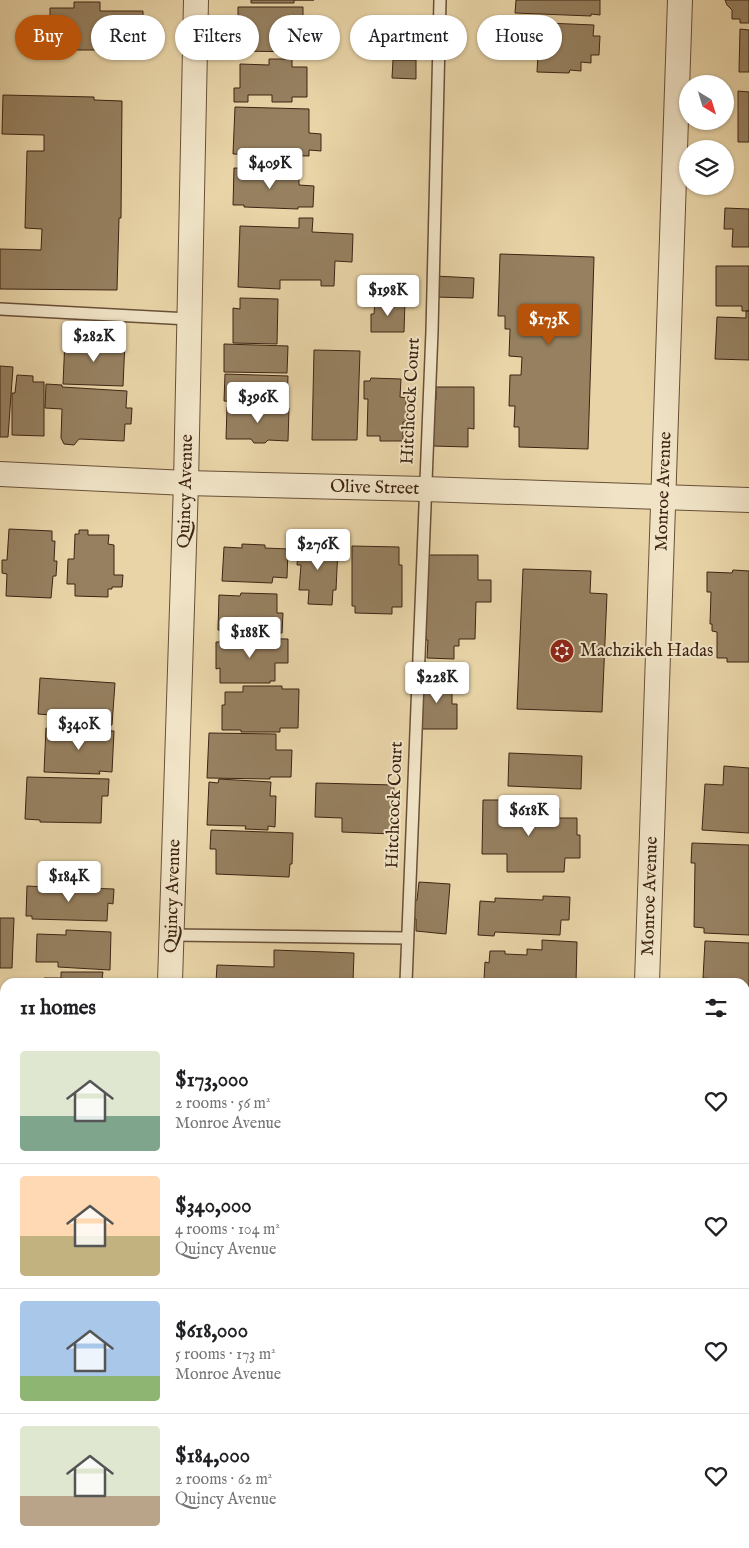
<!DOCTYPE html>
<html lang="en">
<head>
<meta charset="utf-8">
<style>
	:root { --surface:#fff; --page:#f6f6f6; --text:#202124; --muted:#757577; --line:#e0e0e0; --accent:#b45309 }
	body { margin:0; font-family:"IM FELL English",serif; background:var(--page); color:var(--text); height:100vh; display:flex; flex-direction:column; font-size:19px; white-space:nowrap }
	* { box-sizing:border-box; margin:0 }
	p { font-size:16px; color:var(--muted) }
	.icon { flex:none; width:28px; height:28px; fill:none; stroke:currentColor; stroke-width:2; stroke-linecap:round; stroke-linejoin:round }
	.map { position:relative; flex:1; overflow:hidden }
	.drawer { position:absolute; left:0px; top:978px; width:750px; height:571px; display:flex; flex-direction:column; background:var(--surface); border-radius:15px 15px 0 0; box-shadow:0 1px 4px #0004 }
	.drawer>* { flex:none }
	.guide { position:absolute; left:15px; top:15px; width:720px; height:45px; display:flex; gap:10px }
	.needle { width:32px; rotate:142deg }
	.tools { position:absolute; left:679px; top:75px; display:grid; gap:10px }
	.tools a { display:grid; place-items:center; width:55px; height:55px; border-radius:50%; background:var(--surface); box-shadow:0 1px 4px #0004; font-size:25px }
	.price { position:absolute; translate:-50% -42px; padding:0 11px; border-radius:5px; background:#fff; color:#222; font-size:16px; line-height:32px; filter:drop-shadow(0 1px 2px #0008) }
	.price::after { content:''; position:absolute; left:50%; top:30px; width:15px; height:11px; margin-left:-8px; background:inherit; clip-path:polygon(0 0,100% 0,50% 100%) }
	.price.on { background:var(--accent); color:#fff }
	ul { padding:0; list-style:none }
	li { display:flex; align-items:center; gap:15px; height:125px; padding:0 20px }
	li+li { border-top:1px solid var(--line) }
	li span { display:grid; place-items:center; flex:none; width:140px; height:100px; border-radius:5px; color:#555 }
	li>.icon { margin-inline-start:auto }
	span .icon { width:60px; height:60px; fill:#fffc; stroke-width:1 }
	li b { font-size:21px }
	h2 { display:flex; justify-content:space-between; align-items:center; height:60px; padding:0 20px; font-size:21px }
	.pill { padding:0 18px; border-radius:22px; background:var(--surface); box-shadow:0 1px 4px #0004; font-size:18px; line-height:45px }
	.pill.on { background:var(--accent); color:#fff }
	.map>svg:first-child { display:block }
	.building { fill:#968060; stroke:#3e2413 }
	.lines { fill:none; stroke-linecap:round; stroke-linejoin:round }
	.street-tunnel { stroke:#c6b189; stroke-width:24; stroke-dasharray:24 12; stroke-linecap:butt }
	.lane-casing { stroke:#685038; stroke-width:14 }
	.street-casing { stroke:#685038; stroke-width:26 }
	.lane { stroke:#f0e3c6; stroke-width:11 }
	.street { stroke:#f0e3c6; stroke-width:24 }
	.labels { text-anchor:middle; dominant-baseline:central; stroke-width:4; stroke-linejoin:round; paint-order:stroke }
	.street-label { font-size:18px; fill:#3e2413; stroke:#f0e3c6 }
	.poi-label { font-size:18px; fill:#3e2413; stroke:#f0e3c6; text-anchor:start }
</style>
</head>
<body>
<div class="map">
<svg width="749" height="1548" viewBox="0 0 749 1548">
	<rect width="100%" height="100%" fill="#e8d4a7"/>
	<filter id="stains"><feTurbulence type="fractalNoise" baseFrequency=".004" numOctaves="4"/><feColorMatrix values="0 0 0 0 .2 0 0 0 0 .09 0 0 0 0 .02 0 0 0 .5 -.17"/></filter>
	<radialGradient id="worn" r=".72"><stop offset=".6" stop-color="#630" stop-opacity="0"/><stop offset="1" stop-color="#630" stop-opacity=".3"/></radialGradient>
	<path class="building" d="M 251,0 L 314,0 L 294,0 L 294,3 L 251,3 Z
		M 516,0 L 600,0 L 600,15 L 591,14 L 591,16 L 515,13 Z
		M 725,0 L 749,0 L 749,23 L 740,23 L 740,19 L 732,19 L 732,10 L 727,5 Z
		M 74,2 L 100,2 L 100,11 L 143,11 L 143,50 L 74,50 L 74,32 L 50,32 L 50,8 L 74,8 Z
		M 238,7 L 303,7 L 303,52 L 238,51 Z
		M 522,22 L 594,25 L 593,36 L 600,36 L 599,55 L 591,55 L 591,63 L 581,62 L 581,71 L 570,70 L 569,73 L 537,72 L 538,53 L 520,52 Z
		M 740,29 L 749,30 L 749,72 L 739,72 Z
		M 269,59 L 292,59 L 292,67 L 307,67 L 307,97 L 292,97 L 292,102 L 272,102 L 272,95 L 248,95 L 248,102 L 234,102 L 234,88 L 240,88 L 240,64 L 269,65 Z
		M 393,60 L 416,60 L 416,79 L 392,78 Z
		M 738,91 L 749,92 L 749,142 L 738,142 Z
		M 3,95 L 94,97 L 94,100 L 122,101 L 121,218 L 119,218 L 117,290 L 0,289 L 0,249 L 41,250 L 42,229 L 25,228 L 27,151 L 44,151 L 44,135 L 2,134 Z
		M 235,107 L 309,109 L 309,133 L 321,134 L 321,151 L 309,150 L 309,156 L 233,154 Z
		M 234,168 L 290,170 L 290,175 L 299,176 L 299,185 L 314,186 L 313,207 L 298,207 L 298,209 L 244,207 L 244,205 L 233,205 Z
		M 725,208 L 749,209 L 749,247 L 732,247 L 733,229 L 724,229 Z
		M 299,218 L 313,218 L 312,232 L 353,234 L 352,262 L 335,261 L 334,286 L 321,286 L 321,280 L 280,280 L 280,289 L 238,287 L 240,226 L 299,228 Z
		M 500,254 L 594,257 L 588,449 L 519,447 L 519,427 L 514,427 L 515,406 L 509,406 L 510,375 L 521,375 L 522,357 L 509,356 L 510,329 L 505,329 L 505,316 L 498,316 Z
		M 716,266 L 749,266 L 749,311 L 742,311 L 742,306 L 716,306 Z
		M 435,276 L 474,278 L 473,298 L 434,297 Z
		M 240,298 L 278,299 L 277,344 L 233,343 L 233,308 L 240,309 Z
		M 375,300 L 405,301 L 404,332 L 371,332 L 371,314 L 374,314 Z
		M 746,311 L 749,311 L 749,360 L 715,359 L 717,317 L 746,318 Z
		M 65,339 L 125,341 L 123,386 L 63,384 Z
		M 224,344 L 288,346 L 287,373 L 224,372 Z
		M 314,350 L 360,351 L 357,440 L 312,440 Z
		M 0,366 L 13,367 L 8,437 L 0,437 Z
		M 225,374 L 288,376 L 287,404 L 224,401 Z
		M 17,375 L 33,376 L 33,382 L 44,382 L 44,436 L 12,435 L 12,393 L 15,393 Z
		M 371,378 L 401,379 L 400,397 L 406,398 L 406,422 L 403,422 L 403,441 L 380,441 L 380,436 L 367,436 L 368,399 L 364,399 L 364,381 L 370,381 Z
		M 46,384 L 62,385 L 62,387 L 127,391 L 126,408 L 132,408 L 131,424 L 125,424 L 124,441 L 79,439 L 74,445 L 64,444 L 61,438 L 62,409 L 45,408 Z
		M 436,387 L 474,387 L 474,429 L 468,428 L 468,447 L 433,446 L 434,420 L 429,400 L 436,400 Z
		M 227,407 L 289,408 L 288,441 L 268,440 L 265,443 L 254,443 L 251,439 L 226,439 Z
		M 9,529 L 52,531 L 52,541 L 55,541 L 54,561 L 57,561 L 56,576 L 53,576 L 51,598 L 6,596 L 7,574 L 2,573 L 2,560 L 7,560 Z
		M 79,530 L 88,530 L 88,535 L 109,535 L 108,544 L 114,545 L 114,575 L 123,575 L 122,587 L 112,587 L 112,589 L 108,589 L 108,597 L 75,596 L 75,584 L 67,584 L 68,559 L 74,559 L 75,534 L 79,534 Z
		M 299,540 L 322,541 L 322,547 L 338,548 L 336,590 L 333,590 L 332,605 L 308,604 L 309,590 L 299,590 L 301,565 L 297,565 Z
		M 242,544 L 265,545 L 265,548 L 288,549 L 287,578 L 273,577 L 272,583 L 222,581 L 224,547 L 242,548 Z
		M 352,546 L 399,547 L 399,565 L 402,565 L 402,607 L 392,607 L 392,614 L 355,613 L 355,606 L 352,606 Z
		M 427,555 L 478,555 L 478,580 L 491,580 L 491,602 L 476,602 L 475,639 L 459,639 L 459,646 L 454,646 L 454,659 L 427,658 L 428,640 L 426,640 Z
		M 523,569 L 591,571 L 590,593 L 607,594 L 602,712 L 517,709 Z
		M 733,570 L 749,571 L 749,662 L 727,662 L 727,658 L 717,658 L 717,632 L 712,631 L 712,624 L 710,624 L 711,592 L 707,592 L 707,572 L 732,573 Z
		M 241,593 L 277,594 L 277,613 L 283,613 L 282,633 L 218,630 L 219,595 L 240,596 Z
		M 221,638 L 288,639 L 288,663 L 275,663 L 275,681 L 270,681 L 270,683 L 220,683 L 220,668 L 216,669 L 216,642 L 220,642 Z
		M 420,676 L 452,676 L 452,704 L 457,704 L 457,729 L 419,729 Z
		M 40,678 L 115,683 L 112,725 L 61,724 L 62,716 L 38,714 Z
		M 243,686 L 282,686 L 282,689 L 299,689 L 298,728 L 280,728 L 280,732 L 241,732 L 241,730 L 222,730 L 222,705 L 225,705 L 225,692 L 243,692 Z
		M 46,728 L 114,731 L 112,772 L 99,771 L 100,774 L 44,772 Z
		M 209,733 L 276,734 L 276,750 L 292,750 L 291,777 L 270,777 L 270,779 L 207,778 Z
		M 509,753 L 582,756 L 581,789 L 508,786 Z
		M 724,766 L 749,768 L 749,833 L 702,830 L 705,784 L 723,785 Z
		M 27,777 L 109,779 L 108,796 L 102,796 L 101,823 L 40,822 L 40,820 L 25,819 Z
		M 219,779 L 271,782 L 270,796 L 276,796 L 275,827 L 268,826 L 268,830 L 245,829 L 246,826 L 207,825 L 209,782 L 218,783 Z
		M 316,783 L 394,785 L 393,834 L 342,832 L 342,818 L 315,817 Z
		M 483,800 L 518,800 L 518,808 L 559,808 L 559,818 L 577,818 L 577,835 L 580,835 L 580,858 L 565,858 L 564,872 L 507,872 L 507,854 L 482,854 Z
		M 211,830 L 293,833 L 292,864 L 290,864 L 289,877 L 216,874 L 216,849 L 210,849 Z
		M 692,843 L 749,845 L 749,935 L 704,933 L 704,928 L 694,927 L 695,863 L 691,863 Z
		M 63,882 L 85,883 L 85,888 L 114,889 L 113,904 L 108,903 L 107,921 L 32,919 L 32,916 L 26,916 L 27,886 L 63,888 Z
		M 419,882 L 450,884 L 446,934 L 416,931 L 416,919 L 411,918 L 412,900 L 417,900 Z
		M 543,896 L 570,897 L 569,920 L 561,920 L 560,935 L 495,932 L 494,936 L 478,935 L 480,901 L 495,902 L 495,898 L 543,900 Z
		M 0,918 L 14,918 L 12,968 L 0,968 Z
		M 66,930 L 111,932 L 110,970 L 58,967 L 58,962 L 36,962 L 37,934 L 66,935 Z
		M 542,940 L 577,942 L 576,982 L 487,982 L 487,980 L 484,979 L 485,962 L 489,963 L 490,951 L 505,951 L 505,954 L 527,955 L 527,949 L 542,950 Z
		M 705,941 L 749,943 L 749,988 L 745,988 L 745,982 L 717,982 L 717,979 L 703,978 Z
		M 274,950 L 354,953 L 353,982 L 216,982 L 217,965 L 274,967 Z
		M 61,972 L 103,972 L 102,979 L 108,979 L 108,982 L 44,982 L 44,978 L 61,978 Z
		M 415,980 L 445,981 L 445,982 L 415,982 Z
		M 745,993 L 749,993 L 749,1041 L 745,1041 Z
		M 745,1043 L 749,1043 L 749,1056 L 745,1055 Z
		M 745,1062 L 749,1062 L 749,1084 L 745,1084 Z
		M 745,1091 L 749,1091 L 749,1140 L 745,1140 Z
		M 0,1356 L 5,1357 L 5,1544 L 327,1544 L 327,1548 L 0,1548 Z
		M 415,1544 L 572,1544 L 572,1548 L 415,1548 Z"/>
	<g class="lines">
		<path class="street-tunnel" d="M 147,1548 L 148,1544"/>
		<defs>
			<path id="lane" d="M 0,309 L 189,319
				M 171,935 L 407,938
				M 406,982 L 432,331 L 440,0
				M 388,1548 L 388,1544"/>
			<g id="street">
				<path id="s1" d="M 0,474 L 186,483 L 425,489 L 749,500"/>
				<path id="s2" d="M 170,982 L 186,483 L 196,0"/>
				<path id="s3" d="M 647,982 L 680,0"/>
				<path d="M 0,1157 L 5,1157"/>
				<path d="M 745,1181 L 749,1181"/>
				<path d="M 629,1548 L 629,1544"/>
			</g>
		</defs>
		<use href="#lane" class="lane-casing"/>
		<use href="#street" class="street-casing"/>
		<use href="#lane" class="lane"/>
		<use href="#street" class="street"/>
	</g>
	<defs>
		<symbol id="synagogue-disc" viewBox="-11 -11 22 22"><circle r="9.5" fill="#8f2418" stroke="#f0e3c6"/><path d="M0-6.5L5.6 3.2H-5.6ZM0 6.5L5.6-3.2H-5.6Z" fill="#fff"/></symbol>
	</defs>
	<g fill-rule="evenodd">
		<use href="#synagogue-disc" x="548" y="637" width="28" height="28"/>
	</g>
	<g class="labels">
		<g class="street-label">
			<text transform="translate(411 401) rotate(-87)">Hitchcock Court</text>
			<text stroke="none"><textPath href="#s1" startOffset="375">Olive Street</textPath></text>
			<text stroke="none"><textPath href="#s2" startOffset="491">Quincy Avenue</textPath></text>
			<text stroke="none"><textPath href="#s3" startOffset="491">Monroe Avenue</textPath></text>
			<text transform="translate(395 805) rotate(-88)">Hitchcock Court</text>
			<text stroke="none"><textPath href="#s2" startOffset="86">Quincy Avenue</textPath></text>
			<text stroke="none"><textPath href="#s3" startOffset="86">Monroe Avenue</textPath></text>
		</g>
		<g class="poi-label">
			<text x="580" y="651">Machzikeh Hadas</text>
		</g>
	</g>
	<rect width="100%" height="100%" filter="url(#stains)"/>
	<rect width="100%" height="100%" fill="url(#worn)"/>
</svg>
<div class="tools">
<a><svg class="needle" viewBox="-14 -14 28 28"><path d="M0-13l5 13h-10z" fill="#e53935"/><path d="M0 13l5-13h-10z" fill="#757577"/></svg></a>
<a><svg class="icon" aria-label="layers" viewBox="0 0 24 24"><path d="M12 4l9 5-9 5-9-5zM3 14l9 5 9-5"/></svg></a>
</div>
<b class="price" style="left:270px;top:190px">$409K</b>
<b class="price" style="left:388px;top:317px">$198K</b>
<b class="price on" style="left:549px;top:346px">$173K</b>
<b class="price" style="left:94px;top:363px">$282K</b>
<b class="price" style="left:258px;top:424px">$396K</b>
<b class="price" style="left:318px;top:571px">$276K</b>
<b class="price" style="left:250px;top:659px">$188K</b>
<b class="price" style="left:437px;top:704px">$228K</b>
<b class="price" style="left:79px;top:751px">$340K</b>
<b class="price" style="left:529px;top:837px">$618K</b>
<b class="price" style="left:69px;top:903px">$184K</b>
<div class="guide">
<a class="pill on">Buy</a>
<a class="pill">Rent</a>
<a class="pill">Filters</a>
<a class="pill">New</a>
<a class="pill">Apartment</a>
<a class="pill">House</a>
</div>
<section class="drawer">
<h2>11 homes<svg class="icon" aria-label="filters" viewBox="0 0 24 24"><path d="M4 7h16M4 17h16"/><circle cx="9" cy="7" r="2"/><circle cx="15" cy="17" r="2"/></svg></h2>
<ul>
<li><span style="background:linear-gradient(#dfe7d0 65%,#7fa58c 0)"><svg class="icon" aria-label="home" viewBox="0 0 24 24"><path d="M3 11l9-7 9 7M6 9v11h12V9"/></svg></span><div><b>$173,000</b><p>2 rooms · 56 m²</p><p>Monroe Avenue</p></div><svg class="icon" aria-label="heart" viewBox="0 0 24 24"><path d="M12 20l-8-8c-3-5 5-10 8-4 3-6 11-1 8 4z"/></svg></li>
<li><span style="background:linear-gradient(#ffd9b3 60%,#c2b280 0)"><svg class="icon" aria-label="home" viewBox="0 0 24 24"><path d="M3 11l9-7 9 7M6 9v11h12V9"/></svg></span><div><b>$340,000</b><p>4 rooms · 104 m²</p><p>Quincy Avenue</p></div><svg class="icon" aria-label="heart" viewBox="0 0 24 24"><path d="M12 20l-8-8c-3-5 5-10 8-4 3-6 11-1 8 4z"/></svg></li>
<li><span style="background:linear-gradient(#a9c7e8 75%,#8fb573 0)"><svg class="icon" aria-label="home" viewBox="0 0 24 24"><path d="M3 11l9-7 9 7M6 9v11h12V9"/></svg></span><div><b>$618,000</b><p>5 rooms · 173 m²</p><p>Monroe Avenue</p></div><svg class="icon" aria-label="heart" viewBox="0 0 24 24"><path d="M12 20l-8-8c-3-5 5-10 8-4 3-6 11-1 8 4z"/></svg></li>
<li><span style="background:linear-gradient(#dfe7d0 70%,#b9a48a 0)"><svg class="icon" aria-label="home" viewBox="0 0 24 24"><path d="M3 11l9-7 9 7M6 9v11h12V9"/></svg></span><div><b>$184,000</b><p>2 rooms · 62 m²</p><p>Quincy Avenue</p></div><svg class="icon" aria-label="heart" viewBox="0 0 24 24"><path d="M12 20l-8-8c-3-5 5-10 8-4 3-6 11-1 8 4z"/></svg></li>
</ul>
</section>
</div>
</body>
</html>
